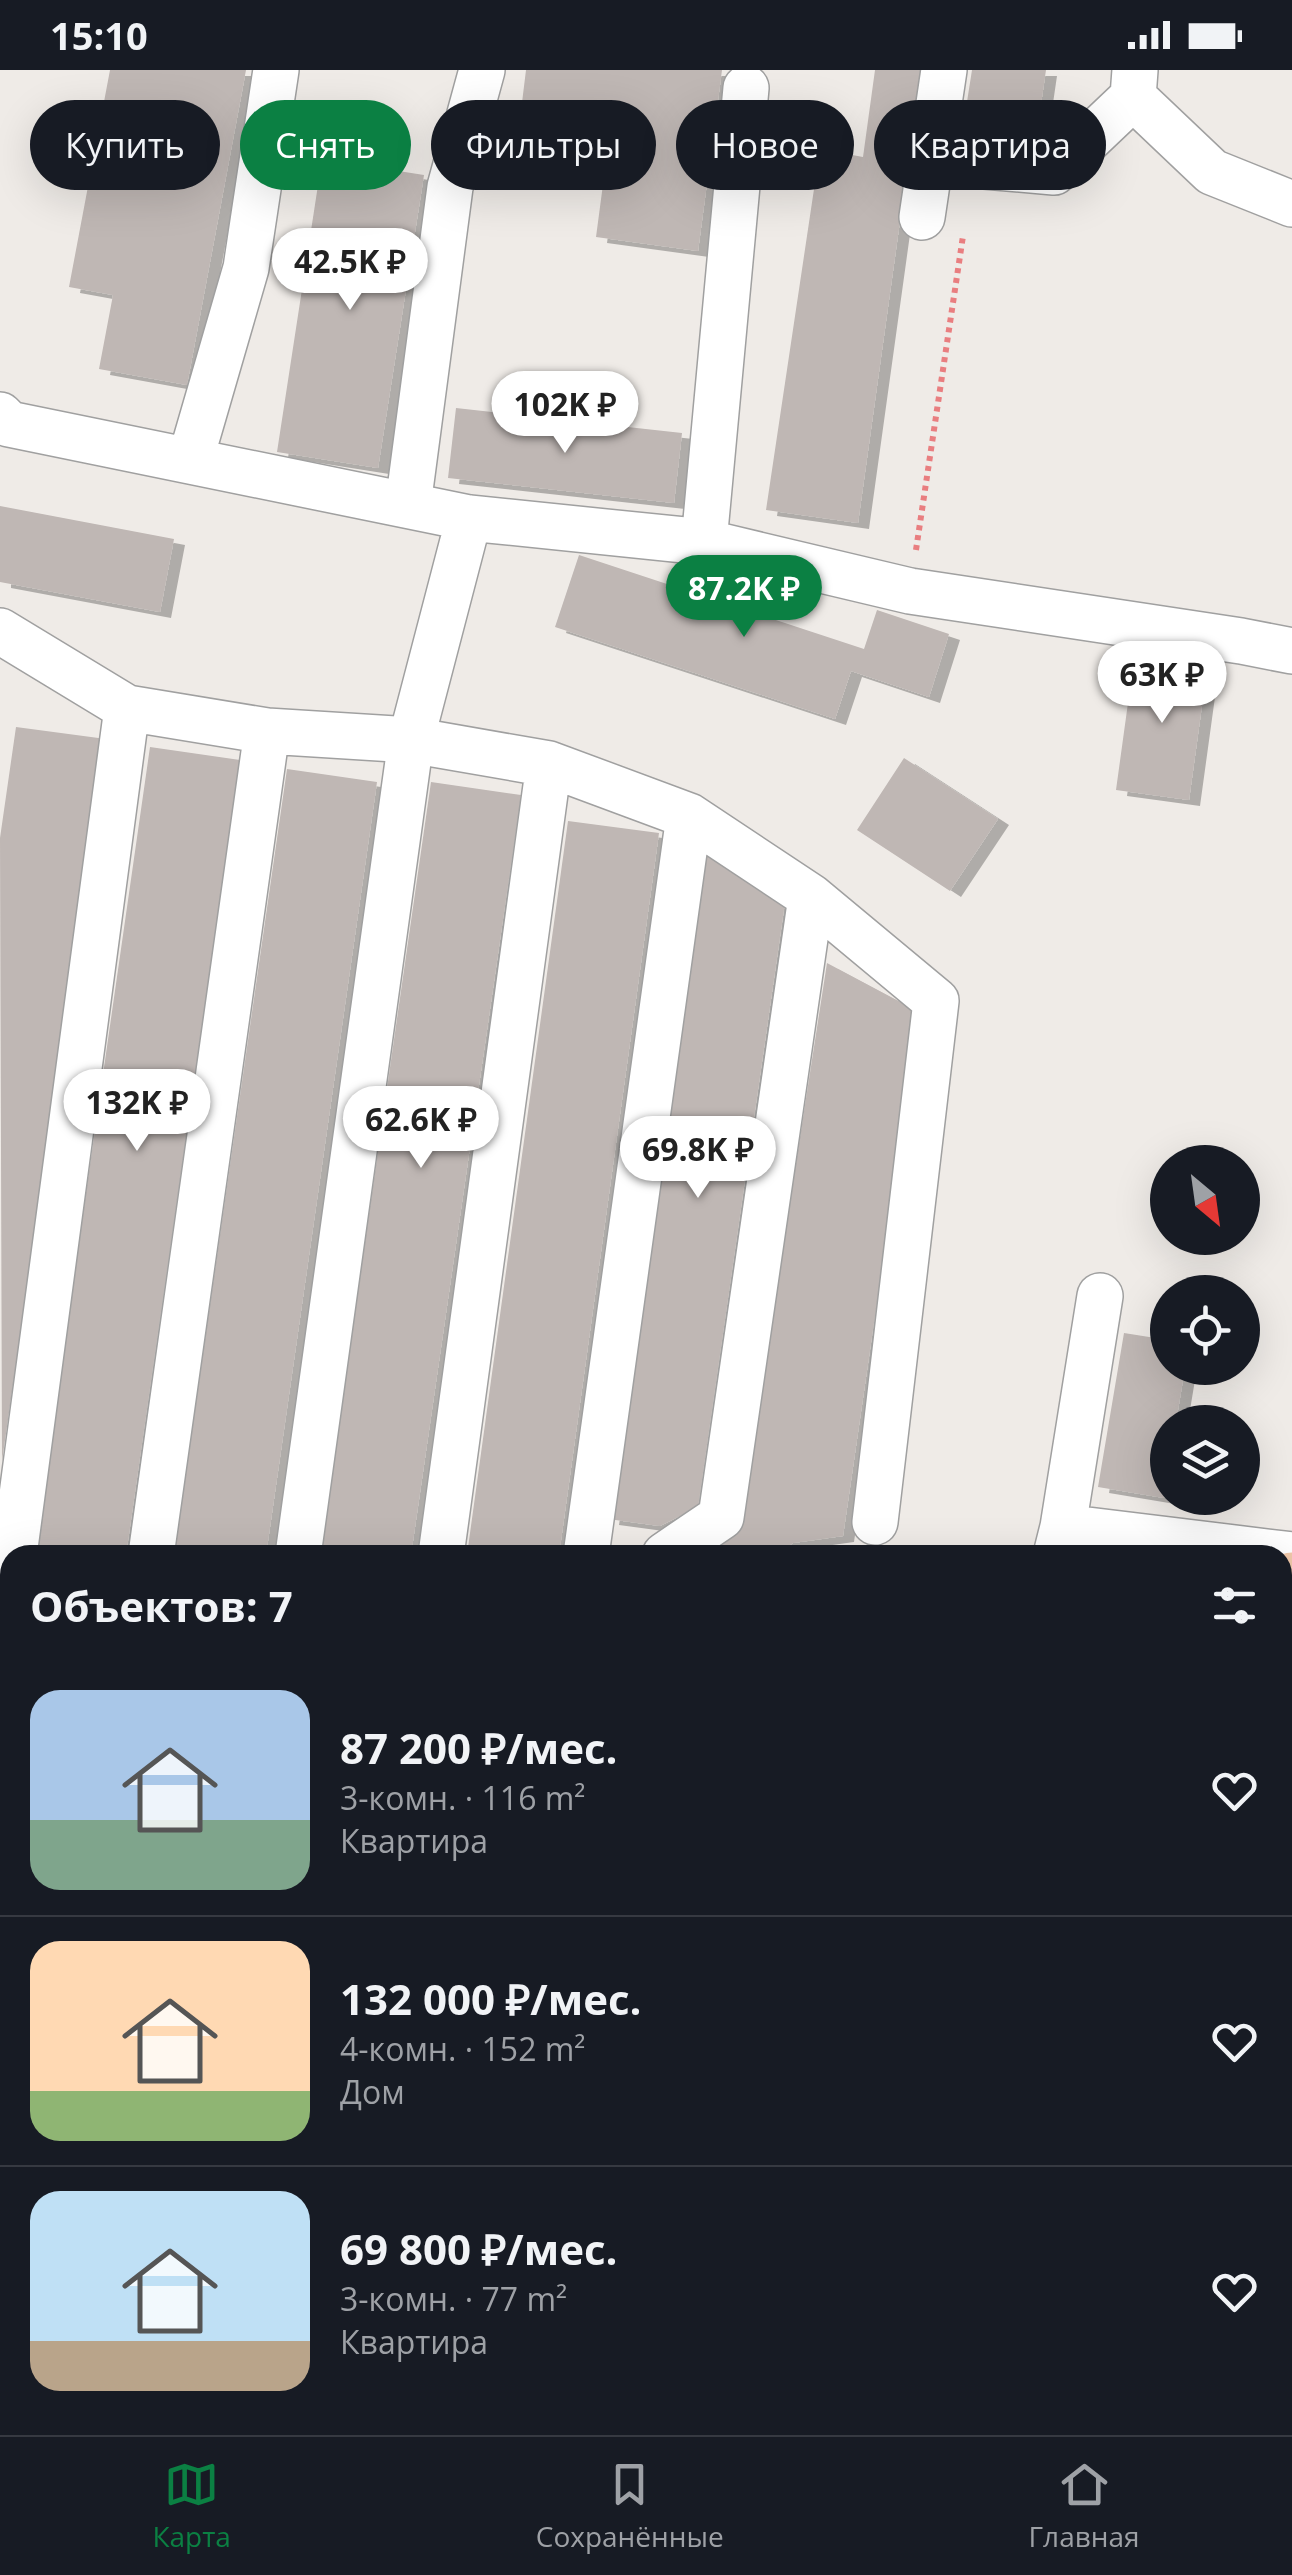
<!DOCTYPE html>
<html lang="ru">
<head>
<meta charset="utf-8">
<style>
	:root { --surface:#171b24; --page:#20242c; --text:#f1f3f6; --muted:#9ea1a6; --line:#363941; --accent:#0b8043 }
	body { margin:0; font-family:"Open Sans",sans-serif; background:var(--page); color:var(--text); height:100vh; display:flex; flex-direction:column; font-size:38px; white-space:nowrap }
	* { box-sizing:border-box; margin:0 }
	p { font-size:32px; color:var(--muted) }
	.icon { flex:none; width:55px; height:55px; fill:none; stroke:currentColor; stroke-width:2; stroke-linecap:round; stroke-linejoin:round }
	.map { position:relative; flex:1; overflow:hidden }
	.side { position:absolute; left:0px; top:1475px; width:1292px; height:890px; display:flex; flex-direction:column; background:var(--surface); border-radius:30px 30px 0 0; box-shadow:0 10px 40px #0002 }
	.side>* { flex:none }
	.hud { position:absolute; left:30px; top:30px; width:1232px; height:90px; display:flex; gap:20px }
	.needle { width:65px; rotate:151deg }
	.buttons { position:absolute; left:1150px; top:1075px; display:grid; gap:20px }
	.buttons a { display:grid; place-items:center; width:110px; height:110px; border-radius:50%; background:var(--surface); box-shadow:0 10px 40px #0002; font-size:50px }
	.price { position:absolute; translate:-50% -85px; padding:0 22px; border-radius:35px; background:#fff; color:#222; font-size:32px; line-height:65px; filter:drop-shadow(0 2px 5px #0008) }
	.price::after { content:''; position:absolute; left:50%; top:60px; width:30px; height:22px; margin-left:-15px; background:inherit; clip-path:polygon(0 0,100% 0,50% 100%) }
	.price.current { background:var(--accent); color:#fff }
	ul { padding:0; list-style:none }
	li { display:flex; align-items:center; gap:30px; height:250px; padding:0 30px }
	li+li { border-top:2px solid var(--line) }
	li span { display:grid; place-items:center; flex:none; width:280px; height:200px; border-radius:30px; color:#555 }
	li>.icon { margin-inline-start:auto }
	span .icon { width:120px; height:120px; fill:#fffc; stroke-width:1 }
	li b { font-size:42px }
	h2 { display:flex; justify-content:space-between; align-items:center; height:120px; padding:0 30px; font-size:42px }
	.tag { padding:0 35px; border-radius:45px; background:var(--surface); box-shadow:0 10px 40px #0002; font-size:35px; line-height:90px }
	.tag.current { background:var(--accent); color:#fff }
	.status { display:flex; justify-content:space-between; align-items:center; height:70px; padding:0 50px; background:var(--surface); direction:ltr }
	.status svg { height:28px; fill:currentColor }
	.tabs { display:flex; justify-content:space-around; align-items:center; height:140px; border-top:2px solid var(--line); background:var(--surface); font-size:28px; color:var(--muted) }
	.tabs a { display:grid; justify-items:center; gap:5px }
	.tabs .current { color:var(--accent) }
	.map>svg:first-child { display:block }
	.building { fill:#bfb7b4; filter:url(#shadow) }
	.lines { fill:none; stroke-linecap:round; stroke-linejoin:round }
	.minor-casing { stroke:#a0a0a0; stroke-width:48 }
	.major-casing { stroke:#885312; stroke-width:58 }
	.path { stroke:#e97e80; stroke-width:6; stroke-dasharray:5 5; stroke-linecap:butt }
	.minor { stroke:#fff; stroke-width:45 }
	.major { stroke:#f1c9aa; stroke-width:55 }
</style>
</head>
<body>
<div class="status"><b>15:10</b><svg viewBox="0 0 49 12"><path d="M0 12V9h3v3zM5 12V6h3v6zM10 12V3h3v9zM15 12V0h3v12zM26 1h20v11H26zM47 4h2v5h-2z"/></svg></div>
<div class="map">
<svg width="1292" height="2365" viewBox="0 0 1292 2365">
	<defs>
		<filter id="shadow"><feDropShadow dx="11" dy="6" stdDeviation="0" flood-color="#0004"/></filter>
	</defs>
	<rect width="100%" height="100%" fill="#efebe7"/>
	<path class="building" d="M 110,0 L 246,0 L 187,315 L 99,299 L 113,225 L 69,217 Z
		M 526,0 L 722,0 L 698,181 L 596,167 L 609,69 L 519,57 Z
		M 875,0 L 921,0 L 858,453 L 766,440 L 820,79 L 863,87 Z
		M 972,0 L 1046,0 L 1036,68 L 963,57 Z
		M 322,89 L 424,105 L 378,398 L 277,382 Z
		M 456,338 L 682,363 L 674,433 L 448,408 Z
		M 0,436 L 174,469 L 160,542 L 0,512 Z
		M 579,485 L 864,579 L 877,540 L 949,564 L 929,627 L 851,601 L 835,649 L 555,557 Z
		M 1135,582 L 1208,592 L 1189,730 L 1116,720 Z
		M 16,657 L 106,669 L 2,1391 L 0,768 Z
		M 150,677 L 240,690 L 126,1485 L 34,1485 Z
		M 904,688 L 998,749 L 950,821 L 857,760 Z
		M 287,699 L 377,712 L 266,1485 L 174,1485 Z
		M 431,712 L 521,725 L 411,1485 L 320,1485 Z
		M 568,751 L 659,763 L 559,1485 L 467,1485 Z
		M 707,785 L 785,832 L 698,1437 L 660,1456 L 608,1449 Z
		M 827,893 L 919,942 L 843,1466 L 793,1473 L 775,1485 L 696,1485 L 740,1455 Z
		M 1124,1263 L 1168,1270 L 1168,1298 L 1185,1298 L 1176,1352 L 1168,1352 L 1168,1403 L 1164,1428 L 1098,1417 Z
		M 0,1652 L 10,1654 L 10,1717 L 0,1715 Z"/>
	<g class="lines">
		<defs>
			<path id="minor" d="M 1135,0 L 1133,27 L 1212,102 L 1292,134
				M 973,95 L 1054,102 L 1133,27
				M 922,147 L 944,0
				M 0,345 L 9,354 L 469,448 L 704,472 L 910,521 L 1241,571 L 1292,581
				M 190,391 L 246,198 L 276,0
				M 408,435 L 450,117 L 482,0
				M 704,472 L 746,18
				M 0,561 L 127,638 L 267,661 L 411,670 L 549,694 L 689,746 L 811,827 L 936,931 L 875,1452
				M 1063,1457 L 1100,1226
				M 14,1485 L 127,638
				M 151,1485 L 267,661
				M 298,1485 L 411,670 L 469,448
				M 441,1485 L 549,694
				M 586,1485 L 689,746
				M 665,1485 L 721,1447 L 811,827
				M 1056,1485 L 1063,1457 L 1292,1485
				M 0,1590 L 10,1515
				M 0,1633 L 10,1635
				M 1282,1892 L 1292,1893"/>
			<path id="major" d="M 1282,1561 L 1292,1510
				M 0,2161 L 10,2164
				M 0,2302 L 10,2306
				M 148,2355 L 176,2365
				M 490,2355 L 514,2365
				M 1176,2355 L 1179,2365
				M 1098,2365 L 1104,2355"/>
		</defs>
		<use href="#minor" class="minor-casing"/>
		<use href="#major" class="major-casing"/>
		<path class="path" d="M 916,480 L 963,166
			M 1287,1854 L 1292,1820
			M 1233,2355 L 1234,2365
			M 0,2358 L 22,2365"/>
		<use href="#minor" class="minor"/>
		<use href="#major" class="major"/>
	</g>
</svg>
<div class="buttons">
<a><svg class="needle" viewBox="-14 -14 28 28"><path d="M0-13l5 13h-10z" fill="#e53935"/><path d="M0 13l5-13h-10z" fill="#9ea1a6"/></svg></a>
<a><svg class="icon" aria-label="locate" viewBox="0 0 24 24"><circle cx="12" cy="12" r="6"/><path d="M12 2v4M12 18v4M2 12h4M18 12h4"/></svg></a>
<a><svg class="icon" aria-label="layers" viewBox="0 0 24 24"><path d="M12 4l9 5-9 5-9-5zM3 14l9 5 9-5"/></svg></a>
</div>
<b class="price" style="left:350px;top:243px">42.5K ₽</b>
<b class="price" style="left:565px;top:386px">102K ₽</b>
<b class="price current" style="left:744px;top:570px">87.2K ₽</b>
<b class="price" style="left:1162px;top:656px">63K ₽</b>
<b class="price" style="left:137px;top:1084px">132K ₽</b>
<b class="price" style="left:421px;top:1101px">62.6K ₽</b>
<b class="price" style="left:698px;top:1131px">69.8K ₽</b>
<div class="hud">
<a class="tag">Купить</a>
<a class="tag current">Снять</a>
<a class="tag">Фильтры</a>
<a class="tag">Новое</a>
<a class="tag">Квартира</a>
</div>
<section class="side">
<h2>Объектов: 7<svg class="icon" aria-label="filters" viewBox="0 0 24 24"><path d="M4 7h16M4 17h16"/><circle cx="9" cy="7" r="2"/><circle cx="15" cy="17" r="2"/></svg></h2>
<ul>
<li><span style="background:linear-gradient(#a9c7e8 65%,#7fa58c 0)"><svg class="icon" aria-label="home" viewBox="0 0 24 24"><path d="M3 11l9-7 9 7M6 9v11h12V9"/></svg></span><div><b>87 200 ₽/мес.</b><p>3-комн. · 116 m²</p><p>Квартира</p></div><svg class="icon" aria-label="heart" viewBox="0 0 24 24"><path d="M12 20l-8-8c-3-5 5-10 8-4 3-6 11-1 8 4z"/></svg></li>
<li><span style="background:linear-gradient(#ffd9b3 75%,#8fb573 0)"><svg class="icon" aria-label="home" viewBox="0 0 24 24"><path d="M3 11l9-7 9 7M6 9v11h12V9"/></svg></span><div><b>132 000 ₽/мес.</b><p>4-комн. · 152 m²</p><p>Дом</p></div><svg class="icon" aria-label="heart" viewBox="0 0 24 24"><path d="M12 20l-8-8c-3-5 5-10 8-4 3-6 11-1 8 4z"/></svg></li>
<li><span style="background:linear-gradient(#bfe0f5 75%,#b9a48a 0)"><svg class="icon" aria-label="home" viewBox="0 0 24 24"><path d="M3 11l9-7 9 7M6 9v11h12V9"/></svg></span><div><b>69 800 ₽/мес.</b><p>3-комн. · 77 m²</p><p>Квартира</p></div><svg class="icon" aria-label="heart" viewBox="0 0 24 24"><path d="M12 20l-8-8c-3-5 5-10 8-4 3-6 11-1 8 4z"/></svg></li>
</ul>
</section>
</div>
<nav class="tabs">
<a class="current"><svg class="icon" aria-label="map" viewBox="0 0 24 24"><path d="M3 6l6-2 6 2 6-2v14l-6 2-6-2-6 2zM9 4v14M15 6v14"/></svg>Карта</a>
<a><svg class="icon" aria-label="saved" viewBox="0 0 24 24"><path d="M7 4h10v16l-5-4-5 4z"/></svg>Сохранённые</a>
<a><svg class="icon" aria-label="home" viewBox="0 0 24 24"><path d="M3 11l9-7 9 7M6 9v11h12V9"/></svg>Главная</a>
</nav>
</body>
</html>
